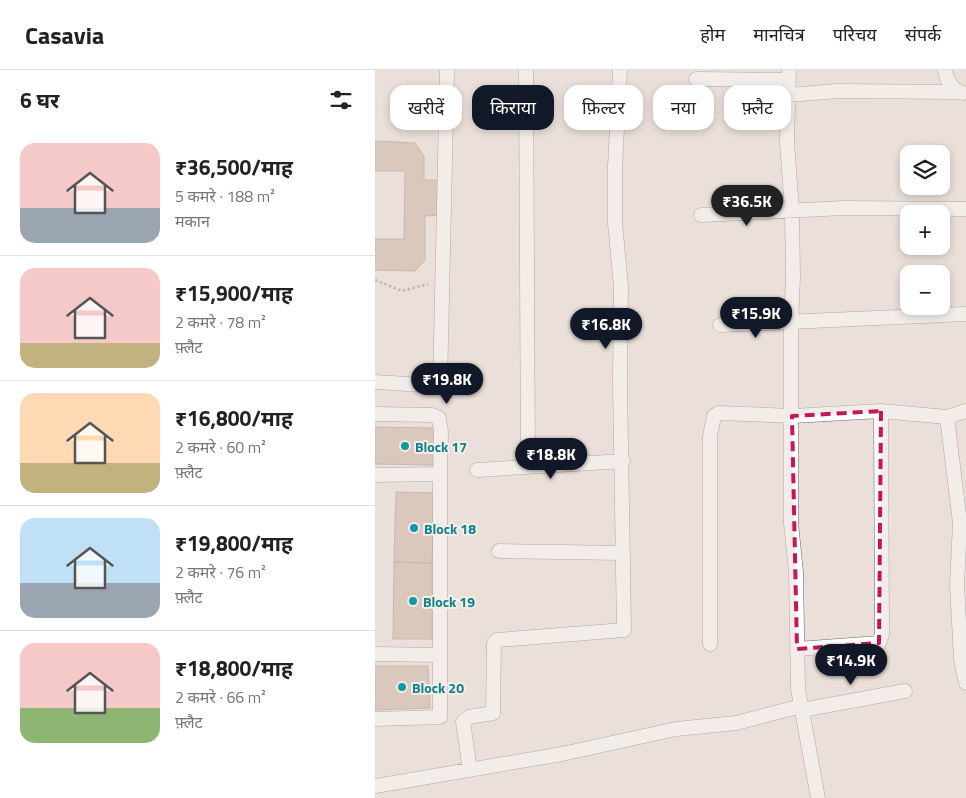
<!DOCTYPE html>
<html lang="hi">
<head>
<meta charset="utf-8">
<style>
	:root { --surface:#fff; --page:#f2f2f2; --text:#222; --muted:#767676; --line:#e0e0e0; --accent:#111827 }
	body { margin:0; font-family:"Titillium Web","Noto Sans Devanagari",sans-serif; background:var(--page); color:var(--text); height:100vh; display:flex; flex-direction:column; font-size:19px; white-space:nowrap }
	* { box-sizing:border-box; margin:0 }
	p { font-size:16px; color:var(--muted) }
	.icon { flex:none; width:28px; height:28px; fill:none; stroke:currentColor; stroke-width:2; stroke-linecap:round; stroke-linejoin:round }
	.map { position:relative; flex:1; overflow:hidden }
	.drawer { display:flex; flex-direction:column; background:var(--surface); width:375px }
	.drawer>* { flex:none }
	.top-card { position:absolute; left:15px; top:15px; width:475px; height:45px; display:flex; gap:10px }
	.tools { position:absolute; left:525px; top:75px; display:grid; gap:10px }
	.tools a { display:grid; place-items:center; width:50px; height:50px; border-radius:10px; background:var(--surface); box-shadow:0 2px 8px #0003; font-size:25px }
	.price { position:absolute; translate:-50% -42px; padding:0 11px; border-radius:18px; background:var(--accent); color:#fff; font-size:16px; line-height:32px; filter:drop-shadow(0 1px 2px #0008) }
	.price::after { content:''; position:absolute; left:50%; top:30px; width:15px; height:11px; margin-left:-8px; background:inherit; clip-path:polygon(0 0,100% 0,50% 100%) }
	.price.on { background:#222; color:#fff }
	ul { padding:0; list-style:none }
	li { display:flex; align-items:center; gap:15px; height:125px; padding:0 20px }
	li+li { border-top:1px solid var(--line) }
	li span { display:grid; place-items:center; flex:none; width:140px; height:100px; border-radius:15px; color:#555 }
	li>.icon { margin-inline-start:auto }
	span .icon { width:60px; height:60px; fill:#fffc; stroke-width:1 }
	li b { font-size:21px }
	h2 { display:flex; justify-content:space-between; align-items:center; height:60px; padding:0 20px; font-size:21px }
	.pill { padding:0 18px; border-radius:15px; background:var(--surface); box-shadow:0 2px 8px #0003; font-size:18px; line-height:45px }
	.pill.on { background:var(--accent); color:#fff }
	header { display:flex; align-items:center; gap:30px; box-sizing:border-box; height:70px; padding:0 25px; background:var(--surface); border-bottom:1px solid var(--line) }
	header strong { font-size:24px }
	nav { display:flex; gap:28px; margin-inline-start:auto; font-size:18px }
	main { display:flex; flex:1; min-height:0 }
	.map>svg:first-child { display:block }
	.building { fill:#caad9a; stroke:#958c86 }
	.lines { fill:none; stroke-linecap:round; stroke-linejoin:round }
	.street-casing { stroke:#706762; stroke-width:15 }
	.path { stroke:#8b8480; stroke-width:2.5; stroke-dasharray:2.5 2.5; stroke-linecap:butt }
	.street { stroke:#fff; stroke-width:14 }
	.marked { fill:none; stroke:#c2185b; stroke-width:4; stroke-dasharray:10 6; stroke-linejoin:round }
	.culture-dot { fill:#0f9aa8; stroke:#f7ece6; stroke-width:2 }
	.labels { text-anchor:middle; dominant-baseline:central; stroke-width:4; stroke-linejoin:round; paint-order:stroke }
	.culture-label { font-size:14px; font-weight:bold; fill:#0d838f; stroke:#f7ece6; text-anchor:start }
</style>
</head>
<body>
<header>
<strong>Casavia</strong>
<nav><a>होम</a><a>मानचित्र</a><a>परिचय</a><a>संपर्क</a></nav>
</header>
<main>
<section class="drawer">
<h2>6 घर<svg class="icon" aria-label="filters" viewBox="0 0 24 24"><path d="M4 7h16M4 17h16"/><circle cx="9" cy="7" r="2"/><circle cx="15" cy="17" r="2"/></svg></h2>
<ul>
<li><span style="background:linear-gradient(#f6c9c9 65%,#9aa5b1 0)"><svg class="icon" aria-label="home" viewBox="0 0 24 24"><path d="M3 11l9-7 9 7M6 9v11h12V9"/></svg></span><div><b>₹36,500/माह</b><p>5 कमरे · 188 m²</p><p>मकान</p></div></li>
<li><span style="background:linear-gradient(#f6c9c9 75%,#c2b280 0)"><svg class="icon" aria-label="home" viewBox="0 0 24 24"><path d="M3 11l9-7 9 7M6 9v11h12V9"/></svg></span><div><b>₹15,900/माह</b><p>2 कमरे · 78 m²</p><p>फ़्लैट</p></div></li>
<li><span style="background:linear-gradient(#ffd9b3 70%,#c2b280 0)"><svg class="icon" aria-label="home" viewBox="0 0 24 24"><path d="M3 11l9-7 9 7M6 9v11h12V9"/></svg></span><div><b>₹16,800/माह</b><p>2 कमरे · 60 m²</p><p>फ़्लैट</p></div></li>
<li><span style="background:linear-gradient(#bfe0f5 65%,#9aa5b1 0)"><svg class="icon" aria-label="home" viewBox="0 0 24 24"><path d="M3 11l9-7 9 7M6 9v11h12V9"/></svg></span><div><b>₹19,800/माह</b><p>2 कमरे · 76 m²</p><p>फ़्लैट</p></div></li>
<li><span style="background:linear-gradient(#f6c9c9 65%,#8fb573 0)"><svg class="icon" aria-label="home" viewBox="0 0 24 24"><path d="M3 11l9-7 9 7M6 9v11h12V9"/></svg></span><div><b>₹18,800/माह</b><p>2 कमरे · 66 m²</p><p>फ़्लैट</p></div></li>
</ul>
</section>
<div class="map">
<svg width="591" height="728" viewBox="0 0 591 728">
	<rect width="100%" height="100%" fill="#eadfd9"/>
	<path class="building" d="M 0,71 L 40,73 L 49,86 L 49,110 L 64,110 L 64,145 L 50,146 L 50,190 L 40,201 L 0,200 L 0,169 L 29,169 L 30,101 L 0,101 Z
		M 0,357 L 61,358 L 61,395 L 0,394 Z
		M 21,422 L 59,423 L 57,493 L 19,492 Z
		M 19,492 L 57,493 L 57,569 L 18,569 Z
		M 0,596 L 53,596 L 55,638 L 0,640 Z"/>
	<g class="lines">
		<defs>
			<path id="street" d="M 151,0 L 153,397
				M 414,0 L 412,72 L 417,141 L 418,207 L 416,253 L 416,453 L 421,502 L 423,619 L 443,728
				M 570,0 C 571,10 578,21 588,23
				M 321,9 L 414,10
				M 414,25 L 462,21 L 582,22
				M 326,145 L 469,138 L 591,139
				M 345,255 L 591,244
				M 0,312 L 65,316 L 72,0
				M 591,341 L 572,347 L 585,453 L 582,515 L 586,589 L 591,613
				M 0,344 L 57,345 L 64,348 L 66,362 L 65,404
				M 102,400 L 248,391
				M 0,405 L 65,404 L 65,647 L 0,649
				M 124,481 L 248,483
				M 335,574 L 335,366 L 339,346 L 344,343 L 417,346 L 506,341 L 572,347
				M 422,579 L 504,573 L 507,564 L 506,341
				M 0,584 L 64,585
				M 427,640 L 530,621
				M 95,700 L 88,652 L 94,647 L 118,643 L 119,573 L 122,570 L 249,560 L 245,314 L 246,216 L 240,153 L 240,97 L 245,0
				M 0,716 L 187,684 L 301,659 L 361,653 L 426,636"/>
		</defs>
		<use href="#street" class="street-casing"/>
		<path class="path" d="M 0,210 L 27,221 L 53,214"/>
		<use href="#street" class="street"/>
	</g>
	<path d="M0 0H591V728H0ZM 506,341 L 504,573 L 422,579 L 417,346 Z" fill="#eadfd9" fill-opacity=".55" fill-rule="evenodd"/>
	<path class="marked" d="M 506,341 L 504,573 L 422,579 L 417,346 Z"/>
	<g class="culture-dot">
		<circle cx="30" cy="376" r="5"/>
		<circle cx="39" cy="458" r="5"/>
		<circle cx="38" cy="531" r="5"/>
		<circle cx="27" cy="617" r="5"/>
	</g>
	<g class="labels">
		<g class="culture-label">
			<text x="40" y="376">Block 17</text>
			<text x="49" y="458">Block 18</text>
			<text x="48" y="531">Block 19</text>
			<text x="37" y="617">Block 20</text>
		</g>
	</g>
</svg>
<div class="tools">
<a><svg class="icon" aria-label="layers" viewBox="0 0 24 24"><path d="M12 4l9 5-9 5-9-5zM3 14l9 5 9-5"/></svg></a>
<a>+</a>
<a>−</a>
</div>
<b class="price on" style="left:372px;top:157px">₹36.5K</b>
<b class="price" style="left:381px;top:269px">₹15.9K</b>
<b class="price" style="left:231px;top:280px">₹16.8K</b>
<b class="price" style="left:72px;top:335px">₹19.8K</b>
<b class="price" style="left:176px;top:410px">₹18.8K</b>
<b class="price" style="left:476px;top:616px">₹14.9K</b>
<div class="top-card">
<a class="pill">खरीदें</a>
<a class="pill on">किराया</a>
<a class="pill">फ़िल्टर</a>
<a class="pill">नया</a>
<a class="pill">फ़्लैट</a>
</div>
</div>
</main>
</body>
</html>
